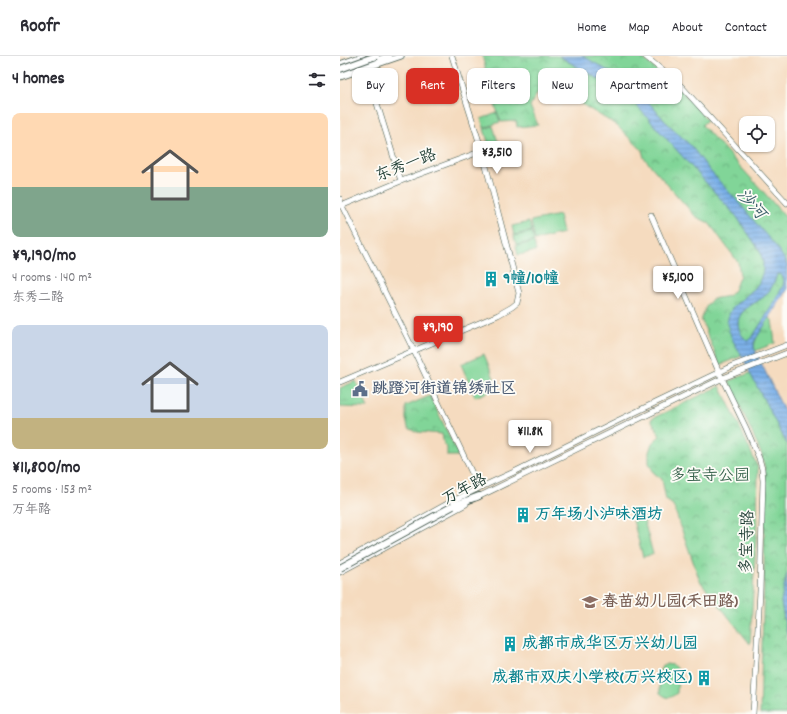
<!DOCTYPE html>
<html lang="en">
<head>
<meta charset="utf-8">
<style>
	:root { --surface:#fff; --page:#f2f2f3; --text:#2b2b33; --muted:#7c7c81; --line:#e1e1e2; --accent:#d93025 }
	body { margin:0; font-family:Dekko,"LXGW WenKai TC",sans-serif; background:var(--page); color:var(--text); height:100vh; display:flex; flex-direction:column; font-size:15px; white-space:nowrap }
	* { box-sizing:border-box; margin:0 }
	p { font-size:13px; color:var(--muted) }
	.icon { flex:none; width:22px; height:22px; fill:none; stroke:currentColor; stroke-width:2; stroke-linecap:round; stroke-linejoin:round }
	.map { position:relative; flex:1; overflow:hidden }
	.details { display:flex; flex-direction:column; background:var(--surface); width:340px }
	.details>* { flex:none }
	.top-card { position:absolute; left:12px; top:12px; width:375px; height:36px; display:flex; gap:8px }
	.controls { position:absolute; left:399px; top:60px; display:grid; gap:8px }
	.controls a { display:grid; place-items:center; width:36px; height:36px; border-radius:8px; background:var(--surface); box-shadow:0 1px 3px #0004; font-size:20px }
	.price { position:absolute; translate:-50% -34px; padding:0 9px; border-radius:4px; background:#fff; color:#222; font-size:13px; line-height:26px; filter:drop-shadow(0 1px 2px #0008) }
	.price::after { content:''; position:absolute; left:50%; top:24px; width:12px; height:9px; margin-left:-6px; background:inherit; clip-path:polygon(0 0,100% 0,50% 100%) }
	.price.current { background:var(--accent); color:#fff }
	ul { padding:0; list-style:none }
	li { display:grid; align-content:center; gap:8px; height:212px; padding:0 12px }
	li span { display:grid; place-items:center; height:124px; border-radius:8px; color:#555 }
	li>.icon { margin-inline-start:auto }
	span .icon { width:72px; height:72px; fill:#fffc; stroke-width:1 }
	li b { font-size:17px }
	h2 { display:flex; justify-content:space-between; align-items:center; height:48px; padding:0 12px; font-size:17px }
	.pill { padding:0 14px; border-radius:8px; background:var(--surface); box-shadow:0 1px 3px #0004; font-size:14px; line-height:36px }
	.pill.current { background:var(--accent); color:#fff }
	header { display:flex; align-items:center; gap:24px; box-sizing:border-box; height:56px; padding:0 20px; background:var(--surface); border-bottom:1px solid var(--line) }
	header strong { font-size:19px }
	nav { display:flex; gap:22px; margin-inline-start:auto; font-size:14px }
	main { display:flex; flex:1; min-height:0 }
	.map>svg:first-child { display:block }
	.grass { fill:url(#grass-tufts); stroke:#508966 }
	.park { fill:url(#park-crowns); stroke:#508966 }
	.pitch { fill:#81d598; stroke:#508966 }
	.water { fill:url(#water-rules); stroke:#4c768e; fill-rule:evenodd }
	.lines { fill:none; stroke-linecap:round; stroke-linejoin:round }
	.secondary-casing { stroke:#3f5549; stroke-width:6 }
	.primary-casing { stroke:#3f5549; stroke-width:7 }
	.highway-casing { stroke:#3f5549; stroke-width:8 }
	.secondary { stroke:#fff; stroke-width:5 }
	.primary { stroke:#fff; stroke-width:5.5 }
	.highway { stroke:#fff; stroke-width:6 }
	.highway-bridge-casing { stroke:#3f5549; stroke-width:8; stroke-linecap:butt }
	.highway-bridge { stroke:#fff; stroke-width:6 }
	.labels { text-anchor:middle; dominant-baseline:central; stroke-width:3.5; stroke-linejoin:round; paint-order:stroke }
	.street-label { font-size:16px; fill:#1f3d34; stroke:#fdfcf7 }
	.culture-label { font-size:16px; font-weight:bold; fill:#0d838f; stroke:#fdfcf7; text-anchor:start }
	.service-label { font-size:16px; font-weight:bold; fill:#4e5e75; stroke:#fdfcf7; text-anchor:start }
	.park-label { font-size:16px; fill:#38634d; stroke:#fdfcf7 }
	.education-label { font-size:16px; font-weight:bold; fill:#785e54; stroke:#fdfcf7; text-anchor:start }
	.water-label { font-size:17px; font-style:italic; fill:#3a5f6a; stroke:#fdfcf7 }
</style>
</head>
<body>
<header>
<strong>Roofr</strong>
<nav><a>Home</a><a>Map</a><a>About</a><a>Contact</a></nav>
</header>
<main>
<section class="details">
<h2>4 homes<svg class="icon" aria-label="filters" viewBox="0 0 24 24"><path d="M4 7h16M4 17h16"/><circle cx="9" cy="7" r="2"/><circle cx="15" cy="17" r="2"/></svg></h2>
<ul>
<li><span style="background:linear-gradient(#ffd9b3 60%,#7fa58c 0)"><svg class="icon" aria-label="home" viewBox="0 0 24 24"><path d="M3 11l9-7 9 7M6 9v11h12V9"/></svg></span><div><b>¥9,190/mo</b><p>4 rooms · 140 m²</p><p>东秀二路</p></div></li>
<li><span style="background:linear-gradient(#c9d6e8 75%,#c2b280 0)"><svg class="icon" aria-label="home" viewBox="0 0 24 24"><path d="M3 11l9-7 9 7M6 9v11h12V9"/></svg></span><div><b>¥11,800/mo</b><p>5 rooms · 153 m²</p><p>万年路</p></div></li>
</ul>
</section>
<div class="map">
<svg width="447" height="658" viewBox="0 0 447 658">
	<defs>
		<pattern id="grass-tufts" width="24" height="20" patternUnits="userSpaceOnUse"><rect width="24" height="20" fill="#81d598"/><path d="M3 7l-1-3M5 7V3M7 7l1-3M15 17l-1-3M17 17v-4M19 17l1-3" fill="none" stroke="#69ae7d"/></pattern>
		<pattern id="park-crowns" width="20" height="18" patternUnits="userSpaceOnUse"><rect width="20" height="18" fill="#81d598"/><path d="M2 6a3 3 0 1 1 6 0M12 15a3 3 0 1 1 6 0" fill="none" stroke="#69ae7d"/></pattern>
		<pattern id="water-rules" width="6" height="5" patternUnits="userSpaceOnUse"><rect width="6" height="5" fill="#79afe8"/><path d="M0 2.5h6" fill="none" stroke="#6390bd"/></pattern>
	</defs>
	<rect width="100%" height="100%" fill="#fdfcf7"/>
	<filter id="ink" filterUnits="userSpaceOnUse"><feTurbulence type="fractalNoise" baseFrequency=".025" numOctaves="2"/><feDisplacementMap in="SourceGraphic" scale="8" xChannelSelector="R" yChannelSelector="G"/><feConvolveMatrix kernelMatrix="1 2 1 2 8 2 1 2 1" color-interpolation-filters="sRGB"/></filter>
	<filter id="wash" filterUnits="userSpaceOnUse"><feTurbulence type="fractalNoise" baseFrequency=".012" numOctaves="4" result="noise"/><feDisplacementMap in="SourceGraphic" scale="16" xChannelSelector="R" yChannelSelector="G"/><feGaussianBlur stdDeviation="0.9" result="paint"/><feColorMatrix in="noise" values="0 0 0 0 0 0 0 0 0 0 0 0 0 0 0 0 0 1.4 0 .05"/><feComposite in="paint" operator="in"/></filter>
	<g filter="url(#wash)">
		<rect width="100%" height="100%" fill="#f5dbbf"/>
		<path class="grass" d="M 429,261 L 432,264 L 435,287 L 415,295 C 411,285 424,270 429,261 Z
			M 16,325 L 28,352 L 0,351 L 0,332 Z"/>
		<path class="park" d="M 142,0 L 218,0 L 281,36 L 297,50 L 397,161 L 420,195 L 423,206 L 423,215 L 419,227 L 414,233 L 393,251 L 392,283 L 402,300 L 380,309 L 361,263 L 366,251 L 372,243 L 389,240 L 394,234 L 400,219 L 398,206 L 369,167 L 355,160 L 304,102 L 302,94 L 276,69 L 204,25 L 190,50 L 198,69 L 177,71 L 176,65 L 161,66 L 154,46 L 149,43 L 146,33 L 145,10 Z
			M 243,0 L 300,0 L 340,33 L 367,64 L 362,69 L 421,133 L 447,163 L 447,211 L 447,208 L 370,115 L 351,90 L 324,64 L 311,49 L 280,22 Z
			M 437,218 L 440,218 L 443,221 L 444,225 L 443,230 L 432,250 L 413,280 L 409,285 L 407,285 C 402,280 399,276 398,269 C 397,252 417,248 427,238 C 432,232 435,225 437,218 Z
			M 410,317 L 447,388 L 447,517 L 441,546 L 447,579 L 447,658 L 420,658 L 424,525 L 425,413 L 421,397 L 389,325 Z
			M 380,330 L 397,365 L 418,412 L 417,464 L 410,588 L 360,525 L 333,449 L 326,444 L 322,423 L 314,417 L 309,407 L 309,396 L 312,387 L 320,380 L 311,363 Z
			M 90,340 L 117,396 L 118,400 L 107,400 L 107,392 L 104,389 L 102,378 L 77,376 L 68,372 L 66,363 L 66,350 Z"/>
		<path class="pitch" d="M 157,57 L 160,66 L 144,72 L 141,63 Z
			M 153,70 L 158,86 L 149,89 L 144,73 Z
			M 219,159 L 223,177 L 195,184 L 191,165 Z
			M 189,166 L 192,175 L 174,179 L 172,170 Z
			M 192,176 L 194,185 L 176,189 L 174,180 Z
			M 194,186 L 196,195 L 178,199 L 176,190 Z
			M 144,298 L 158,332 L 135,341 L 121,308 Z
			M 303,461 L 313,498 L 303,501 L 293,464 Z
			M 326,608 L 333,609 L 338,614 L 337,637 C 329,643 328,643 320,637 L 319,617 L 321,612 Z"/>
		<path class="water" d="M 219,0 L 243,0 L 280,22 L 297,35 L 311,49 L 324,64 L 351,90 L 370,115 L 399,147 L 437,192 L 445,204 L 447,208 L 447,234 L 414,286 L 414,292 L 447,361 L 447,388 L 410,317 L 402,300 L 392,283 L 387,268 L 388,262 L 390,256 L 393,251 L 414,233 L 419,227 L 423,215 L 423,206 L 420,195 L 397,161 L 297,50 L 281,36 ZM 437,218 L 440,218 L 443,221 L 444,225 L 443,230 L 432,250 L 413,280 L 409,285 L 407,285 C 402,280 399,276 398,269 C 397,252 417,248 427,238 C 432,232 435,225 437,218 Z
			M 447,517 L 447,579 L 441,546 Z"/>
	</g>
	<g filter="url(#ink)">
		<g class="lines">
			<defs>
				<path id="secondary" d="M 305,0 L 341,30 L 447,147
					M 26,12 L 61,125
					M 0,143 L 2,150 L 74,295 L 139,432
					M 1,150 L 61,125 L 142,95
					M 311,159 L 379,316 L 406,372 L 419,402 L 422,413 L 423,425 L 420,535 L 413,658
					M 0,326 L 158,259 L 172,251 L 177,247 L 179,237 L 142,95 L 112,0
					M 136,442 L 383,322 L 447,297
					M 0,507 L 109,447 L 139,432 L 174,416 L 277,365 L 392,310 L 447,289
					M 0,516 L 126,448"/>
				<path id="primary" d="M 0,8 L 23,0
					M 0,21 L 61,0"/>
				<path id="highway" d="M 0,17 L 49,0
					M 113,450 L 139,440"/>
			</defs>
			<use href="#secondary" class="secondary-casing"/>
			<use href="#primary" class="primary-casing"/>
			<use href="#highway" class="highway-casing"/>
			<use href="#secondary" class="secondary"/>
			<use href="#primary" class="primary"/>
			<use href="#highway" class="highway"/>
			<defs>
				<path id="highway-bridge" d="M 0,13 L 36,0
					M 0,512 L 113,450"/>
			</defs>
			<use href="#highway-bridge" class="highway-bridge-casing"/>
			<use href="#highway-bridge" class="highway-bridge"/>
		</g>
	</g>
	<defs>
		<symbol id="building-bare" viewBox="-9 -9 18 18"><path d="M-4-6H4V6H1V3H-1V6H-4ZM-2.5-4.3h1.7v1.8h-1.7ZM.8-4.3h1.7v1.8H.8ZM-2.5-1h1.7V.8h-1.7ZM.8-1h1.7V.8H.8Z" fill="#0f9aa8" stroke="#fdfcf7" stroke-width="2.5" paint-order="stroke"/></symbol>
		<symbol id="civic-bare" viewBox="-9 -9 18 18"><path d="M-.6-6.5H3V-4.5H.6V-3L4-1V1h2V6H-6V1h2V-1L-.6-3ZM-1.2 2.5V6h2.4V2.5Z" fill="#5c6f8a" stroke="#fdfcf7" stroke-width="2.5" paint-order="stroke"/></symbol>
		<symbol id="school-bare" viewBox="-9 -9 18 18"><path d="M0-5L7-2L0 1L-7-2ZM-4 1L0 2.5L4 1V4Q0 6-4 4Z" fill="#8d6e63" stroke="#fdfcf7" stroke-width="2.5" paint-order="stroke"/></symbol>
	</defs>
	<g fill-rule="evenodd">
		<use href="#building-bare" x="140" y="212" width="22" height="22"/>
		<use href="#civic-bare" x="9" y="322" width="22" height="22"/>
		<use href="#building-bare" x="172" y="448" width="22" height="22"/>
		<use href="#school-bare" x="239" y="535" width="22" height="22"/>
		<use href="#building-bare" x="159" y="577" width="22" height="22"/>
		<use href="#building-bare" x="353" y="611" width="22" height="22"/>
	</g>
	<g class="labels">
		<g class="street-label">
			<text transform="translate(66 110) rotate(-21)">东秀一路</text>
			<text transform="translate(125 434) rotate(-28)">万年路</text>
			<text transform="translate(408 486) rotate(-88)">多宝寺路</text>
		</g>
		<g class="culture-label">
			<text x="163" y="223">9幢/10幢</text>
			<text x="195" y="459">万年场小泸味酒坊</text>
			<text x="182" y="588">成都市成华区万兴幼儿园</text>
			<text x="352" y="622" text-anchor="end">成都市双庆小学校(万兴校区)</text>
		</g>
		<g class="service-label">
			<text x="32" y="333">跳蹬河街道锦绣社区</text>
		</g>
		<g class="park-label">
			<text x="370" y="420">多宝寺公园</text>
		</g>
		<g class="education-label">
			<text x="262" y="546">春苗幼儿园(禾田路)</text>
		</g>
		<g class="water-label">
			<text transform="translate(410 149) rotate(49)">沙河</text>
		</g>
	</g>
</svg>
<div class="controls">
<a><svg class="icon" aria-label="locate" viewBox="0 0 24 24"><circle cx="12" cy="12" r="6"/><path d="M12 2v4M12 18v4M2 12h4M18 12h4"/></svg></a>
</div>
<b class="price" style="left:157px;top:119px">¥3,510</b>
<b class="price" style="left:338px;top:244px">¥5,100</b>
<b class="price current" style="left:98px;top:294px">¥9,190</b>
<b class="price" style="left:190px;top:398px">¥11.8K</b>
<div class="top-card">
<a class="pill">Buy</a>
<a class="pill current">Rent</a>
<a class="pill">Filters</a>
<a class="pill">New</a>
<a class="pill">Apartment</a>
</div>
</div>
</main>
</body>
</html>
